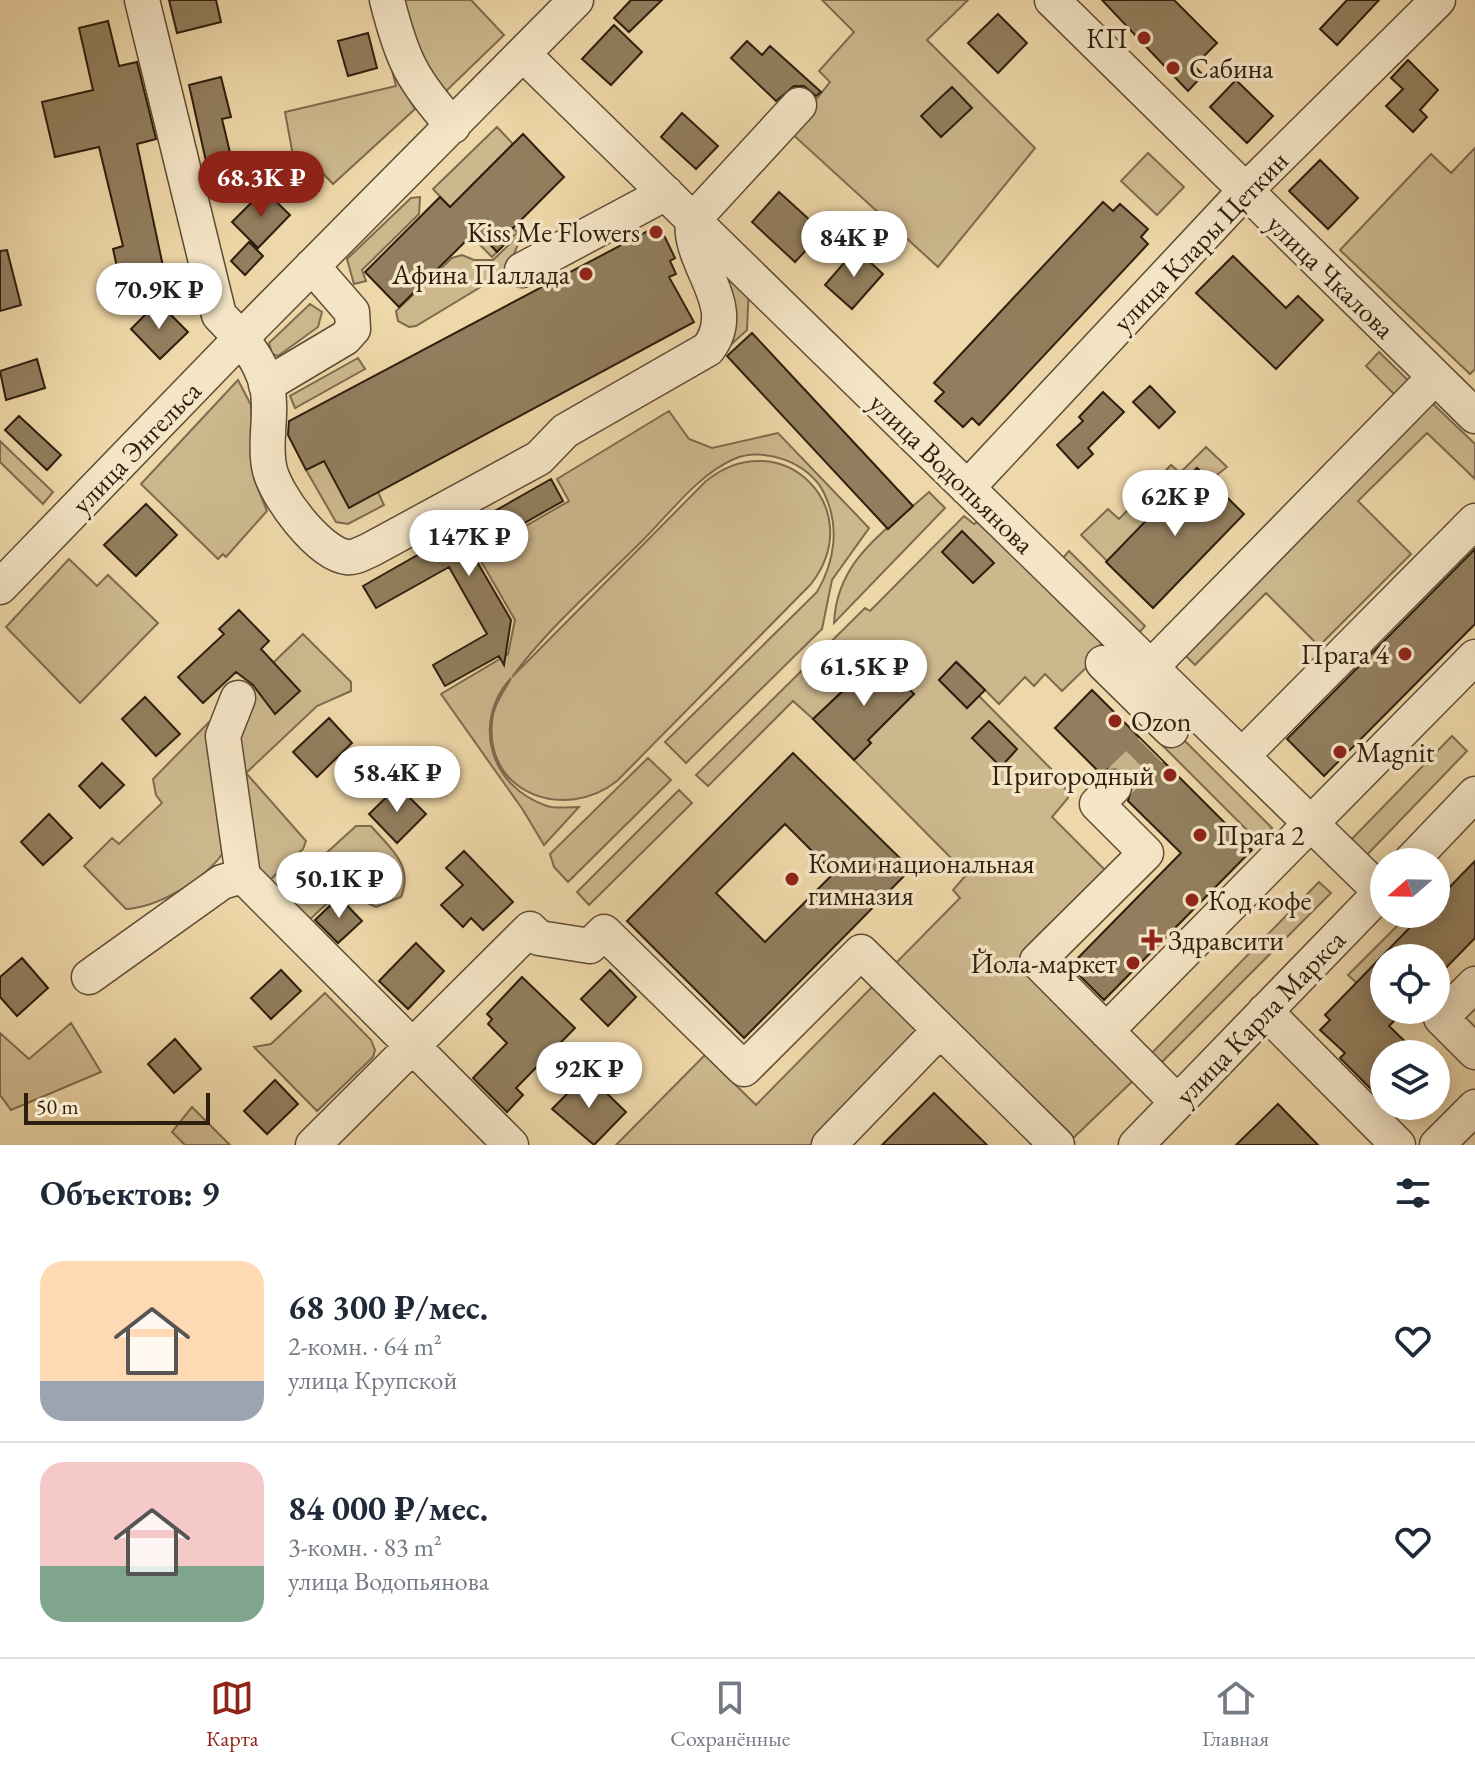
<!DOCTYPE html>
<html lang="ru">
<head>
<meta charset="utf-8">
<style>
	:root { --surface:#fff; --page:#f6f6f7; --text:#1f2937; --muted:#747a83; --line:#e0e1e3; --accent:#8f2418 }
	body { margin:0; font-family:"EB Garamond",serif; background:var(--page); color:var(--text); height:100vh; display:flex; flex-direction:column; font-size:30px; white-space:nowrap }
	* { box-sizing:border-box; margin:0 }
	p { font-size:26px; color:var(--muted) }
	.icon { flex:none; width:44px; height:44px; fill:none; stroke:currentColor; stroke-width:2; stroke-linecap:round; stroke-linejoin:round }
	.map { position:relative; height:1145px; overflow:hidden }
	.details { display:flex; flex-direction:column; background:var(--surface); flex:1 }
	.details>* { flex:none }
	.needle { width:52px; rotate:250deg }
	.fabs { position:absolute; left:1370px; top:848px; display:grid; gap:16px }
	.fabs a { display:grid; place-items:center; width:80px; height:80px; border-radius:50%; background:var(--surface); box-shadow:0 4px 20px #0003; font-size:40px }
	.scale { position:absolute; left:24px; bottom:20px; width:186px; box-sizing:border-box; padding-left:8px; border:4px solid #2e1e0e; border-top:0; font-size:22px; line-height:28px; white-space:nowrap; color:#2e1e0e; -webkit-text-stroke:6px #f4e5c6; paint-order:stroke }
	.price { position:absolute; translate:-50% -68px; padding:0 18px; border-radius:28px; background:#fff; color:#222; font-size:26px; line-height:52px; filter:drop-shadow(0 2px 4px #0008) }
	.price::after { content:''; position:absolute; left:50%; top:48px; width:24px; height:18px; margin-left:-12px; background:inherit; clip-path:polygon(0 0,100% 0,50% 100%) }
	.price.current { background:var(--accent); color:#fff }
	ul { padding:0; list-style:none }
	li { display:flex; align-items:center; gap:24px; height:200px; padding:0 40px }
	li+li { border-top:2px solid var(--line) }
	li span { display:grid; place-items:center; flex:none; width:224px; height:160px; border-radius:24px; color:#555 }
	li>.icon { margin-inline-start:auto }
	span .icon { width:96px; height:96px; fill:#fffc; stroke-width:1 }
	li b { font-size:34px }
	h2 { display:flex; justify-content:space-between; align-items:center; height:96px; padding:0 40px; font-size:34px }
	.tab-bar { display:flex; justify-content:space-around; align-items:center; height:112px; border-top:2px solid var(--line); background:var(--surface); font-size:22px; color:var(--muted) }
	.tab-bar a { display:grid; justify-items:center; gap:4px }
	.tab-bar .current { color:var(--accent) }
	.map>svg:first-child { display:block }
	.green { fill:#cdb88e; stroke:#7e6b4e; stroke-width:2 }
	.building { fill:#927e5e; stroke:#2e1e0e; stroke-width:2; fill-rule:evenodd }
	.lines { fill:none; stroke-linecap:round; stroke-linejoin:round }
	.minor-tunnel { stroke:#c8b289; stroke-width:34; stroke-dasharray:34 17; stroke-linecap:butt }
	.minor-casing { stroke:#5e4c34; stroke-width:37 }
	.minor { stroke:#f4e5c6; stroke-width:34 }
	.poi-dot { fill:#8f2418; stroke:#f4e5c6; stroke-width:3 }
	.labels { text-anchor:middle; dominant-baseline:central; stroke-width:7; stroke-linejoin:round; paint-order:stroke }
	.poi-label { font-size:28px; fill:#2e1e0e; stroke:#f4e5c6; text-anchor:start }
	.street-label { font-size:28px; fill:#2e1e0e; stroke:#f4e5c6 }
</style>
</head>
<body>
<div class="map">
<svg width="1475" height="1145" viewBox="0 0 1475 1145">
	<rect width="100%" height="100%" fill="#eed7a8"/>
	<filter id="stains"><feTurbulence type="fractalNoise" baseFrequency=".0025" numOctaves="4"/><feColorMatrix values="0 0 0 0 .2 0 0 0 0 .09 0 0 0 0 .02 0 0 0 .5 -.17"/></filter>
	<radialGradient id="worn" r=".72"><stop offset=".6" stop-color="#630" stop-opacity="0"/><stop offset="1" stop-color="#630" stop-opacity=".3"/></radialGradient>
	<path class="green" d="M 403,0 L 471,0 L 504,35 L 443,94 L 423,68 Z
		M 822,0 L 968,0 L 927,40 L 1035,148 L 938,267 L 790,132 L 830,82 L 819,71 L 854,32 Z
		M 392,70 L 415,109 L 333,184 L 317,167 L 296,172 L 285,112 L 396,86 Z
		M 497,127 L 513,144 L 471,186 L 518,233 L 512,237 L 490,214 L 475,228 L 497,252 L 492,257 L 445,210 L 449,206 L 433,189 Z
		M 1475,148 L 1475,369 L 1470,374 L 1340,250 L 1431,154 L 1451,173 Z
		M 1148,153 L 1184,187 L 1157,215 L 1121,181 Z
		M 420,197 L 419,214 L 362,270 L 366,281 L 354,284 L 347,259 L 411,198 Z
		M 516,238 L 519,242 L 507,271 L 416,326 L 409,327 L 398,321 L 396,311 L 452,258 L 462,255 L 474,260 L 493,260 Z
		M 708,245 L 749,285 L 747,330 L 726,349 Z
		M 310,304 L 322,312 L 318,327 L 278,356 L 272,354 L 269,343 Z
		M 1379,352 L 1417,389 L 1403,403 L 1366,366 Z
		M 358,358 L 365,369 L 295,408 L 290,396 Z
		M 238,380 L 251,405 L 254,479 L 267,511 L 226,557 L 223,554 L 218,559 L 141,484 Z
		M 1431,402 L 1475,444 L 1475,479 L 1427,433 L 1358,501 L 1411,554 L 1319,646 L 1266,593 L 1195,665 L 1185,655 Z
		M 669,411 L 689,439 L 712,448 L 778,433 L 869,528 L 832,580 L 822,629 L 686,763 L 665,742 L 817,592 C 835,561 840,526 824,493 C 810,463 764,446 734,459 C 699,474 670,513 643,540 C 599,584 549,627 512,677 L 706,481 C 781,421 870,508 811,584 L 617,781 C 565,822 485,794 492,722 C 493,704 505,691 511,678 C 471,722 490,787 547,806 C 556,809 569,807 579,807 L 544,845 L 523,810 L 441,694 L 508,654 L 515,620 L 477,554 L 569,501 L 557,479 Z
		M 0,441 L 53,492 L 43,504 L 0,462 Z
		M 1206,447 L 1227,467 L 1107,561 L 1081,535 L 1108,509 L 1119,519 L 1171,465 L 1180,473 Z
		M 324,461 L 378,492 L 384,505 L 348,524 L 336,522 L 306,470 Z
		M 929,492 L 945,508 L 834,623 C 837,559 885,532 929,492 Z
		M 964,516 L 974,524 L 978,522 L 1103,639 L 1093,661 L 1062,691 L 1045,674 L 1034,686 L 1025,677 L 999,704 L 957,662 L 939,680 L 967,708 L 979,696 L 1063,781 L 1068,798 L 1052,817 L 1110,875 L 1025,962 L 1139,1075 L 1068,1143 L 892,967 L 960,898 L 953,890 L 967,874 L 854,760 L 871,743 L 868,740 L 914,694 L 877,658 L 813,719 L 793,701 L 708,786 L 696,775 L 865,608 L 870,611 Z
		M 1069,551 L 1145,626 L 1138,634 L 1062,559 Z
		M 69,559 L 97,586 L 108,575 L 158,623 L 80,703 L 6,627 Z
		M 303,634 L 351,682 L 351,691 L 317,706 L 246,773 L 306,841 L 303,849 L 269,881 L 259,871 L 234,772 L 247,688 Z
		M 215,716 L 223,853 C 204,880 159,907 126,909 L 84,866 L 112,838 L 119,844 L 162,803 L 156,795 L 153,779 Z
		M 1177,733 L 1272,828 L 1258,841 L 1163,746 Z
		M 1452,736 L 1467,751 L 1361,861 L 1345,846 Z
		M 648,758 L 671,780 L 568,882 L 554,867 L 550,854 Z
		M 679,790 L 692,803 L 589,905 L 577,892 Z
		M 356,826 L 371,826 C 390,848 414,865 401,897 L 376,907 L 340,891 L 303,926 L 279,896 Z
		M 1319,882 L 1331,893 L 1152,1072 L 1143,1062 Z
		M 1409,914 L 1423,914 L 1368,971 L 1362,988 L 1348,975 Z
		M 879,980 L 929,1028 L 815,1145 L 616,1145 L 705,1055 L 756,1105 Z
		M 325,993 L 371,1040 L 375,1050 L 373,1057 L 317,1111 L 254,1047 L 271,1044 Z
		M 71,1023 L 101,1072 L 11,1110 L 0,1095 L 0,1033 L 29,1059 Z
		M 192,1107 L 230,1145 L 185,1145 L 172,1132 Z"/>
	<path class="building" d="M 169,0 L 216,0 L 221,22 L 177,33 Z
		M 631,0 L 662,0 L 629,32 L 614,18 Z
		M 1102,0 L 1174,0 L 1217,43 L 1194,66 L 1203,75 L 1188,91 Z
		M 1347,0 L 1379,0 L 1337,45 L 1320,29 Z
		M 998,14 L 1027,43 L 998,73 L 968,43 Z
		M 108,21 L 119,66 L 137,62 L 156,139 L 137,144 L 164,271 L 120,281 L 113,249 L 123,246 L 99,147 L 55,157 L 42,102 L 93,90 L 79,28 Z
		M 614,25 L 642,52 L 611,85 L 582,59 Z
		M 368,33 L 377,68 L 348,76 L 338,41 Z
		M 747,41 L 762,55 L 770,46 L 821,92 L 816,96 L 804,86 L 794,86 L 776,101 L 731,58 Z
		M 1408,60 L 1438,90 L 1420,110 L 1427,117 L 1413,132 L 1386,106 L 1403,89 L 1391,78 Z
		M 221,77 L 231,117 L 222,119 L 237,182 L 212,188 L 189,85 Z
		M 1236,80 L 1273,116 L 1247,143 L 1210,107 Z
		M 952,87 L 972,108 L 941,137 L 921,116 Z
		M 682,113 L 718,146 L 696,169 L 661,137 Z
		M 523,134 L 564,177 L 508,233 L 512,237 L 497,252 L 477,230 L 399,307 L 365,272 L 440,197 L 450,207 Z
		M 1320,160 L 1358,198 L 1328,229 L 1289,191 Z
		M 264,190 L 290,215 L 258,248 L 232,222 Z
		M 779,192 L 823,232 L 795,262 L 752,222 Z
		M 1103,202 L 1113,211 L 1120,204 L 1148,229 L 1141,237 L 1148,244 L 979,425 L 972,418 L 963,427 L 935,401 L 944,392 L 934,383 Z
		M 659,225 L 675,258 L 670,261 L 676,274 L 669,277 L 694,322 L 349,508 L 324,461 L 306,470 L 288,435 L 289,421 Z
		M 249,242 L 263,256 L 245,275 L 231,261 Z
		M 856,249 L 883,274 L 852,309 L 825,285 Z
		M 7,250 L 21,305 L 0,311 L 0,251 Z
		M 1233,256 L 1286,308 L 1298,296 L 1323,320 L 1276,369 L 1196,293 Z
		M 158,302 L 188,332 L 160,359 L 131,329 Z
		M 752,333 L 913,506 L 888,529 L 727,356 Z
		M 37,359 L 45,388 L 6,400 L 0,371 Z
		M 1150,386 L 1175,412 L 1159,428 L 1133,402 Z
		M 1103,392 L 1124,412 L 1088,448 L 1093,454 L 1078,468 L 1057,445 L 1083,421 L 1079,417 Z
		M 19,416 L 61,455 L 47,470 L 5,430 Z
		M 1197,468 L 1244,514 L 1153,608 L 1106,562 Z
		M 551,479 L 563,501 L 472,553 L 511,620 L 504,665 L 499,656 L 445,686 L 433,665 L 487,634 L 449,567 L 376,608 L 363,586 Z
		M 146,504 L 177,535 L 136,576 L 104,545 Z
		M 962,531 L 994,563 L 973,583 L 942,552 Z
		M 1475,549 L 1475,624 L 1324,776 L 1287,739 Z
		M 239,610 L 269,641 L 261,649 L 300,691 L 275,714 L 253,685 L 236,672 L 203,703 L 178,677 L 224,634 L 219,629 Z
		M 878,658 L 914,694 L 868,740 L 871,743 L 854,760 L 813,719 Z
		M 956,662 L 985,690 L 967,708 L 939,680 Z
		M 1092,690 L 1252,850 L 1104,1000 L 1070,966 L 1181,853 L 1128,801 L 1133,783 L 1128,772 L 1110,768 L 1100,773 L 1055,728 Z
		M 145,697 L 180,734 L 156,756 L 122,719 Z
		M 329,718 L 352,743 L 317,777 L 293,752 Z
		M 989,721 L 1017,749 L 1001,767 L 972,738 Z
		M 793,753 L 911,869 L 744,1038 L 627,921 ZM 785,824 L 834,873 L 765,942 L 716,893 Z
		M 102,763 L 124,785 L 100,808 L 79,786 Z
		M 398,786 L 426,814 L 397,843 L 369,814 Z
		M 49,814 L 72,838 L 43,865 L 21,842 Z
		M 464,851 L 513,902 L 483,930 L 471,918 L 463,927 L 441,905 L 463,885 L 446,868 Z
		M 1475,861 L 1475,938 L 1436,978 L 1436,958 L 1384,958 L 1384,1010 L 1405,1010 L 1389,1026 L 1418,1054 L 1384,1054 L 1384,1102 L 1340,1058 L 1345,1053 L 1320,1030 L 1330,1020 L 1325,1015 L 1423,914 L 1436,914 L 1436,901 Z
		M 339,897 L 362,921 L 338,943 L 315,920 Z
		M 416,943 L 444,971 L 408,1009 L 379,981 Z
		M 22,958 L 48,988 L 17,1016 L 0,997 L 0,977 Z
		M 281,970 L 301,991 L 271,1019 L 251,998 Z
		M 610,970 L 636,997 L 608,1026 L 581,999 Z
		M 522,977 L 575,1028 L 516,1088 L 523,1095 L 507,1112 L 473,1078 L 507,1043 L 488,1024 L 492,1019 L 487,1014 Z
		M 175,1039 L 201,1069 L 174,1093 L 148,1064 Z
		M 587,1074 L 626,1112 L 594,1145 L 552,1109 Z
		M 275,1080 L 298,1104 L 267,1134 L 244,1111 Z
		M 934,1093 L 987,1145 L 882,1145 Z
		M 1278,1104 L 1318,1145 L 1236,1145 Z"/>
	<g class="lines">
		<path class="minor-tunnel" d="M 1114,787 L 1151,750"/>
		<defs>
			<path id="minor" d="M 142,0 L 219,315 C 240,337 259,355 267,386 C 273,413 264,440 269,466 C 273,493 319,554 347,557 C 356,558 362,553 370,550 L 539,458 L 565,431 L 708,349 C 742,305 687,264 693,220 L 799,105
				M 387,0 C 402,60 412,80 453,126
				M 1052,0 L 1475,416
				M 523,54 L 1381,892
				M 522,270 L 666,193
				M 266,385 L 345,338 L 353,329 L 352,312 L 312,266
				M 967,488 L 1244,192 L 1438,0
				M 0,587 L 241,338 L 576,0
				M 1103,663 L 1171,730
				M 1151,667 L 1435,377
				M 238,698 L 223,736 L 243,876 L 511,1145
				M 1242,756 L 1475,521
				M 1114,787 L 1097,804 L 1146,853 L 1037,961 L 1177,1102
				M 1410,862 L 1475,794
				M 89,977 L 222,882 L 243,876
				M 1475,984 L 1441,1018 L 1475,1052
				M 1265,1011 L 1398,1145
				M 1106,1031 L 1475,657
				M 313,1145 L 530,929 L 539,938 L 590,946 L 604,932 L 744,1069 L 861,952 L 1057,1145
				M 829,1145 L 940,1030
				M 1136,1145 L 1384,889
				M 1437,1145 L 1475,1107"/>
		</defs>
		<use href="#minor" class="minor-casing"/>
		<use href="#minor" class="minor"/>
	</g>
	<g class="poi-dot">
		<circle cx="1144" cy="38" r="8"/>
		<circle cx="1173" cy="68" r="8"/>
		<circle cx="656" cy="232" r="8"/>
		<circle cx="586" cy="274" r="8"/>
		<circle cx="1405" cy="654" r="8"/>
		<circle cx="1115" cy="721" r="8"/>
		<circle cx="1340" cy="752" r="8"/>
		<circle cx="1170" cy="775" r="8"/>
		<circle cx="1200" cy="835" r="8"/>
		<circle cx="792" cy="879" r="8"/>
		<circle cx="1192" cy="900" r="8"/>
		<path d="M1148 928h8v8h8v8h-8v8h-8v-8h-8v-8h8z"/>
		<circle cx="1133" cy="963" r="8"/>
	</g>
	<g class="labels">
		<g class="poi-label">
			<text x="1128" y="38" text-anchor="end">КП</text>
			<text x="1189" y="68">Сабина</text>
			<text x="640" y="232" text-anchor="end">Kiss Me Flowers</text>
			<text x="570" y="274" text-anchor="end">Афина Паллада</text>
			<text x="1389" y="654" text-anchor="end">Прага 4</text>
			<text x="1131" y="721">Ozon</text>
			<text x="1356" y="752">Magnit</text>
			<text x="1154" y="775" text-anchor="end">Пригородный</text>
			<text x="1216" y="835">Прага 2</text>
			<text x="808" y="863">Коми национальная<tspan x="808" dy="32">гимназия</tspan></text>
			<text x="1208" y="900">Код кофе</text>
			<text x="1168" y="940">Здравсити</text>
			<text x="1117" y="963" text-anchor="end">Йола-маркет</text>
		</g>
		<g class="street-label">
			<text transform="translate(1200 241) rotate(-46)">улица Клары Цеткин</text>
			<text transform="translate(1331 276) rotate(44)">улица Чкалова</text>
			<text transform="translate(136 447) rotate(-46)">улица Энгельса</text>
			<text transform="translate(952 473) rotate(44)">улица Водопьянова</text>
			<text transform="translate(1260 1017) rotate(-46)">улица Карла Маркса</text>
		</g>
	</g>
	<rect width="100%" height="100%" filter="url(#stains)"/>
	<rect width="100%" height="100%" fill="url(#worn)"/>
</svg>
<div class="fabs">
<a><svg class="needle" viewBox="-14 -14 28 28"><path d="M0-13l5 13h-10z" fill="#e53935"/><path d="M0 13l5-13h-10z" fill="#747a83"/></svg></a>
<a><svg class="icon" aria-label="locate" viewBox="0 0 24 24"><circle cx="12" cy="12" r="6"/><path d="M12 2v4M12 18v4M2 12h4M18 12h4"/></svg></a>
<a><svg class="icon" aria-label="layers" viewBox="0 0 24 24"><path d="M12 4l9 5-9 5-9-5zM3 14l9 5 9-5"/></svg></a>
</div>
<div class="scale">50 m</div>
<b class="price current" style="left:261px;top:219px">68.3K ₽</b>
<b class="price" style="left:854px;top:279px">84K ₽</b>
<b class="price" style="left:159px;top:331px">70.9K ₽</b>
<b class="price" style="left:1175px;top:538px">62K ₽</b>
<b class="price" style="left:469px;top:578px">147K ₽</b>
<b class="price" style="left:864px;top:708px">61.5K ₽</b>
<b class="price" style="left:397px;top:814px">58.4K ₽</b>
<b class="price" style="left:339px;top:920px">50.1K ₽</b>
<b class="price" style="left:589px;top:1110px">92K ₽</b>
</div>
<section class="details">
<h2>Объектов: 9<svg class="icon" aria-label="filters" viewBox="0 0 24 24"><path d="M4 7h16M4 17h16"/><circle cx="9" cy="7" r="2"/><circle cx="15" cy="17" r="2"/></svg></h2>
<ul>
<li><span style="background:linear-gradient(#ffd9b3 75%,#9aa5b1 0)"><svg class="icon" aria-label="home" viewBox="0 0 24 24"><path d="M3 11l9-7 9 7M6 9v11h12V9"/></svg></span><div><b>68 300 ₽/мес.</b><p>2-комн. · 64 m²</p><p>улица Крупской</p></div><svg class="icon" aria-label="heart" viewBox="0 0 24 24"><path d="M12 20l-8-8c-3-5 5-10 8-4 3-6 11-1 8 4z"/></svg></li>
<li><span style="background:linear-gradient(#f6c9c9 65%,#7fa58c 0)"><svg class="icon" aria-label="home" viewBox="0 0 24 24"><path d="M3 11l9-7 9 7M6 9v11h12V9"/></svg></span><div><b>84 000 ₽/мес.</b><p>3-комн. · 83 m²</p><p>улица Водопьянова</p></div><svg class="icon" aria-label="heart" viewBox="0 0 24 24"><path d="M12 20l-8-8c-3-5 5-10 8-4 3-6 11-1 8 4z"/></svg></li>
</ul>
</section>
<nav class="tab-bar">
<a class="current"><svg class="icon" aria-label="map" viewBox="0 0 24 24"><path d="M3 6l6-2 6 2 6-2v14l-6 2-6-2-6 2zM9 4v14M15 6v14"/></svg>Карта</a>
<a><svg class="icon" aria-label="saved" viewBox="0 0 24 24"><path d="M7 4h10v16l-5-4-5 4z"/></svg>Сохранённые</a>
<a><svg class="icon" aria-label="home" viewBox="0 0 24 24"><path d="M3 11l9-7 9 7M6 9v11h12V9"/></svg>Главная</a>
</nav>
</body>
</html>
